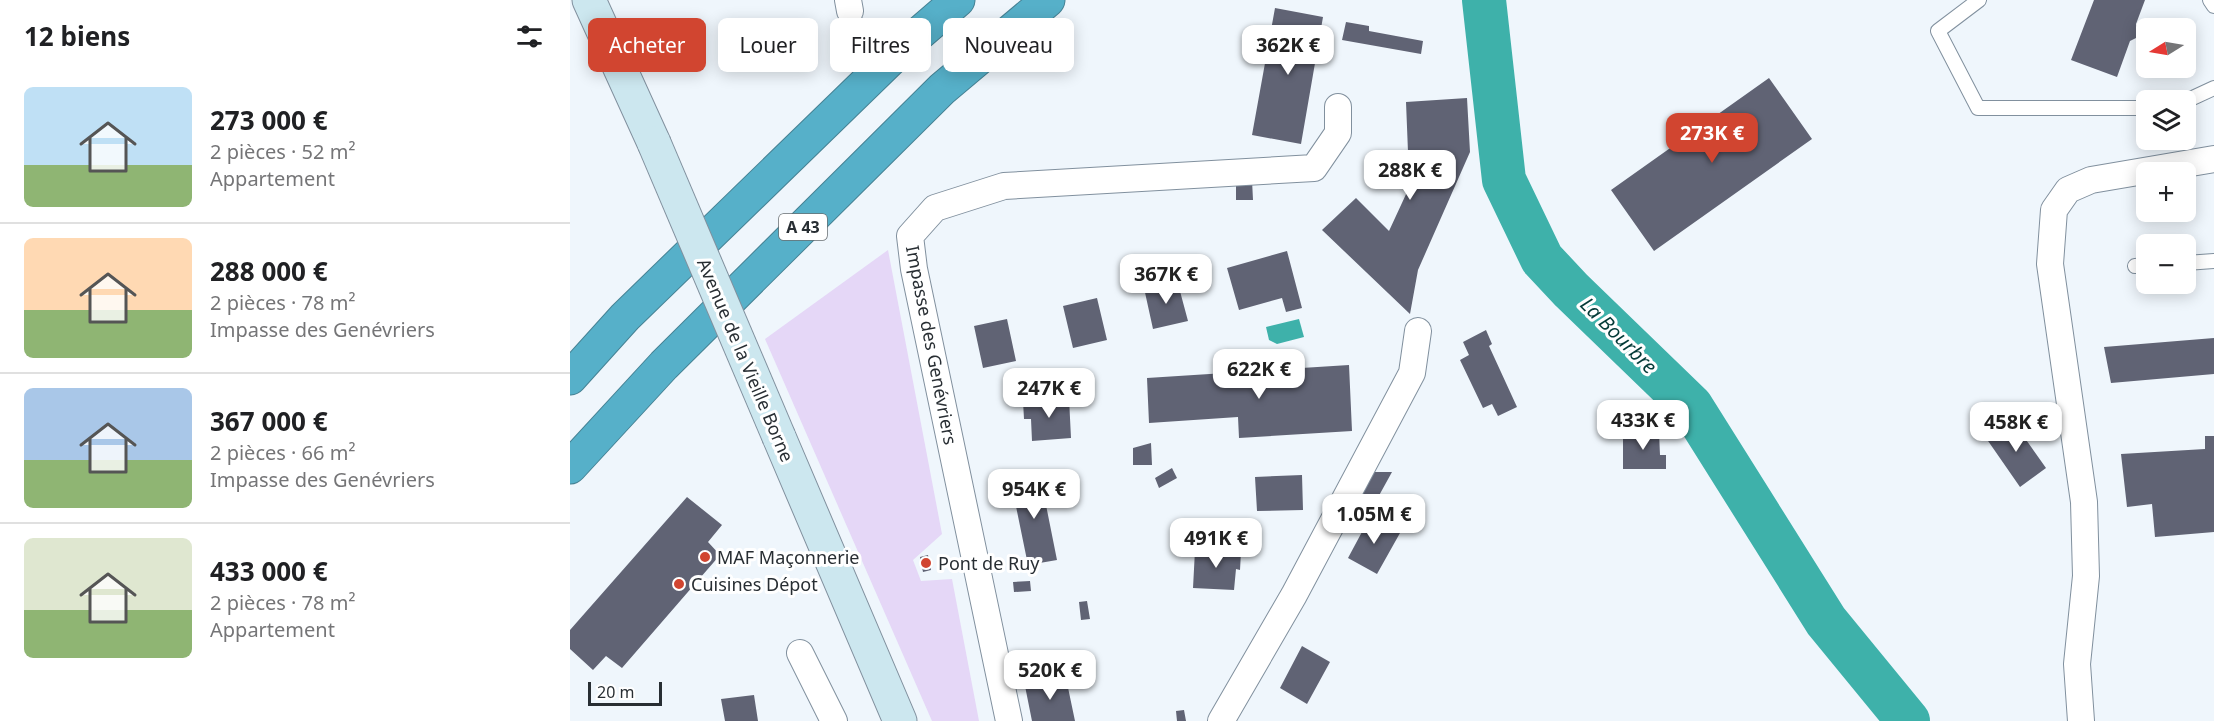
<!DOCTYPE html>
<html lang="fr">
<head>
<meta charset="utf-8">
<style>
	:root { --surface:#fff; --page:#f2f2f2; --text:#202124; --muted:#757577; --line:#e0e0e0; --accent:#d14530 }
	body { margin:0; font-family:"Noto Sans",sans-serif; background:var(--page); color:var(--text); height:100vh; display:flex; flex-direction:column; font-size:22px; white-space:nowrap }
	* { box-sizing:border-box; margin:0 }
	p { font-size:20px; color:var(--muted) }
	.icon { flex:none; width:33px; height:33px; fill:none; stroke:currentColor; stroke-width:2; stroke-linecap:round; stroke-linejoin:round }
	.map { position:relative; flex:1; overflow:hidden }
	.drawer { display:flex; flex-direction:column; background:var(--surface); width:570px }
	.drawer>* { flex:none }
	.top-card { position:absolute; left:18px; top:18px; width:570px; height:54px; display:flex; gap:12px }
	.needle { width:39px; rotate:259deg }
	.controls { position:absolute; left:1566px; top:18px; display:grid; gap:12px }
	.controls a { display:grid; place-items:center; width:60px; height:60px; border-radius:9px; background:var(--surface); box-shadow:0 3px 15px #0003; font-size:30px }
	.scale { position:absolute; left:18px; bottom:15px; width:74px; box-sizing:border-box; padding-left:6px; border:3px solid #282e33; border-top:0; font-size:16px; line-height:21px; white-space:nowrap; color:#282e33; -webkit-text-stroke:4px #fff; paint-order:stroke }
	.price { position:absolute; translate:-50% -51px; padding:0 14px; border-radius:12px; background:#fff; color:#222; font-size:20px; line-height:39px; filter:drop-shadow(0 2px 3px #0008) }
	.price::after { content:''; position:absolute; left:50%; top:36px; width:18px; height:14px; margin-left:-9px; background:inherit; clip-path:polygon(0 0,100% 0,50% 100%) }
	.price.current { background:var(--accent); color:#fff }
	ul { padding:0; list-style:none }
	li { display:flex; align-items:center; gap:18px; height:150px; padding:0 24px }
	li+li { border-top:2px solid var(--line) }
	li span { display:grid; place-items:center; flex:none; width:168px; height:120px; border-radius:9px; color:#555 }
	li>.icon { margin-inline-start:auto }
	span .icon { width:72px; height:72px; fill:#fffc; stroke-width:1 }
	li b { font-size:26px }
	h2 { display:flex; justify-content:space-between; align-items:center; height:72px; padding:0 24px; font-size:26px }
	.tag { padding:0 21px; border-radius:9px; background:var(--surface); box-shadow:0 3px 15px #0003; font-size:21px; line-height:54px }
	.tag.current { background:var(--accent); color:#fff }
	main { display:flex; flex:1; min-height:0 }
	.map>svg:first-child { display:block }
	.green { fill:#e5d7f7 }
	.water { fill:#3eb1aa }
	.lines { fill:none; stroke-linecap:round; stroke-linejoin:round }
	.river { stroke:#3eb1aa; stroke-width:44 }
	.building { fill:#606374 }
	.service-casing { stroke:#81909e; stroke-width:16 }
	.minor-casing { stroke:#81909e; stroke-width:28 }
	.secondary-casing { stroke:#81909e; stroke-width:35 }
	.motorway-casing { stroke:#468294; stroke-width:35 }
	.service { stroke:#fff; stroke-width:14 }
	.minor { stroke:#fff; stroke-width:26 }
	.secondary { stroke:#cce7ef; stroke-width:33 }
	.motorway { stroke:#56b0c9; stroke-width:33 }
	.secondary-bridge-casing { stroke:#81909e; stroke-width:35; stroke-linecap:butt }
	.secondary-bridge { stroke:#cce7ef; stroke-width:33 }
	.poi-dot { fill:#d14530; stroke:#fff; stroke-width:2 }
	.labels { text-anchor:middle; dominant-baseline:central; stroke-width:6; stroke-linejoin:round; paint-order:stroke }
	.shield { fill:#fff; stroke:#686d70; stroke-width:1.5 }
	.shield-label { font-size:16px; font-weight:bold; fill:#282e33 }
	.street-label { font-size:18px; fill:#282e33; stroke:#fff }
	.poi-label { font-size:18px; fill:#282e33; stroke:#fff; text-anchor:start }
	.water-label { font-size:20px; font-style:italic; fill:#043b38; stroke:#fff }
</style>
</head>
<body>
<main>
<section class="drawer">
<h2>12 biens<svg class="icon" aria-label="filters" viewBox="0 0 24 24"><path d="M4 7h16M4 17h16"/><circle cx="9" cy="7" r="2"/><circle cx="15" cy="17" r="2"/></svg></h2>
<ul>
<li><span style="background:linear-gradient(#bfe0f5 65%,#8fb573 0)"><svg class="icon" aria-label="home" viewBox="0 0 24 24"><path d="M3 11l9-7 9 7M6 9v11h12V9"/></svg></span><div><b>273 000 €</b><p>2 pièces · 52 m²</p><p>Appartement</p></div></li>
<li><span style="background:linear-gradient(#ffd9b3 60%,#8fb573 0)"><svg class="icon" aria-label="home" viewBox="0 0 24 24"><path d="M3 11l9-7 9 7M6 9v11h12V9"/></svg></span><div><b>288 000 €</b><p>2 pièces · 78 m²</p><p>Impasse des Genévriers</p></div></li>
<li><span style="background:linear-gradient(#a9c7e8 60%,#8fb573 0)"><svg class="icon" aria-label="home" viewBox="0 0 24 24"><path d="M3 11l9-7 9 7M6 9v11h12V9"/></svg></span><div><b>367 000 €</b><p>2 pièces · 66 m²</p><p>Impasse des Genévriers</p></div></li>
<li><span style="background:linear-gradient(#dfe7d0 60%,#8fb573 0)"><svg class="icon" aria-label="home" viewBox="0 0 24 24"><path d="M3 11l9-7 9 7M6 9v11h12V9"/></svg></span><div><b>433 000 €</b><p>2 pièces · 78 m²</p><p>Appartement</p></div></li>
</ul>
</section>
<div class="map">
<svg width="1644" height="721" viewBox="0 0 1644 721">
	<rect width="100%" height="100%" fill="#eff6fc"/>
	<path class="green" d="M 318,250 L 372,534 L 343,560 L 351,581 L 382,579 L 409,721 L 362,721 L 195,339 Z"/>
	<path class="water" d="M 729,319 L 734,337 L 707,344 L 699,340 L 696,327 Z"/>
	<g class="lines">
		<path class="river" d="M 914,0 L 934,180 L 972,259 L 1001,290 L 1121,406 L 1256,621 L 1338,721"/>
	</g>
	<path class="building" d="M 1524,0 L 1575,0 L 1566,24 L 1570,36 L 1560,41 L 1547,77 L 1501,60 Z
		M 705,8 L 753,17 L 731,144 L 682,135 Z
		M 776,22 L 799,26 L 799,31 L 853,41 L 851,54 L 772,40 Z
		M 1199,78 L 1242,139 L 1084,251 L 1041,190 Z
		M 897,98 L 900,152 L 848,270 L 840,314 L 752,230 L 786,198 L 819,231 L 856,151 L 838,152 L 836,102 Z
		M 682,180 L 683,200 L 666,200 L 666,185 L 629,187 Z
		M 717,251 L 732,308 L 716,312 L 712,298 L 669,310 L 657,268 Z
		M 607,280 L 618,321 L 583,329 L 574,288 Z
		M 527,298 L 537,340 L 503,348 L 493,306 Z
		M 437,319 L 446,361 L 413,368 L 404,326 Z
		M 916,330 L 922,344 L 919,346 L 947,407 L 928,416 L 922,404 L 913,408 L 890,360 L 899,355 L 893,342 Z
		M 1644,338 L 1644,374 L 1541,383 L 1534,347 Z
		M 779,365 L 782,431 L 669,438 L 668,417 L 579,423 L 577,378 Z
		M 499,398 L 501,438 L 462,441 L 461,419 L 454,419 L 453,401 Z
		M 1442,420 L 1476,468 L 1450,487 L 1416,438 Z
		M 1053,432 L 1089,432 L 1090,455 L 1096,455 L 1096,469 L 1053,469 Z
		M 1635,436 L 1644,436 L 1644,532 L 1585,537 L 1582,504 L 1557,507 L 1551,454 L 1635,449 Z
		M 581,443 L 582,465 L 563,465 L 563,448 Z
		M 602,468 L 607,478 L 589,488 L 585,478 Z
		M 802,472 L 822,472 L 806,501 L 790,494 Z
		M 470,475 L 487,560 L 458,565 L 441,482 Z
		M 732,475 L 733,510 L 687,511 L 685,477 Z
		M 117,497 L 152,525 L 138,542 L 150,555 L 52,668 L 36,656 L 23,670 L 0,649 L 0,630 Z
		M 800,517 L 830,533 L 807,574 L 778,558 Z
		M 625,550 L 671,552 L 670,570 L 666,569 L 664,590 L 623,588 Z
		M 358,555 L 361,570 L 353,572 L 350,557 Z
		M 460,581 L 461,591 L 444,592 L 443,582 Z
		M 517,601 L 520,619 L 511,620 L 509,602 Z
		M 732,646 L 760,662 L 737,704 L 710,688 Z
		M 496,678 L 505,721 L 462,721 L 455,686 Z
		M 184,695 L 188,721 L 155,721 L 151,699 Z
		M 614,710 L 616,721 L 607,721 L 606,711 Z"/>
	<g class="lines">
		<defs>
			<path id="service" d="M 1409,0 L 1368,31 L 1408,108 L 1576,108
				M 1640,0 L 1644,6
				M 280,11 L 310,69
				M 1616,101 L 1644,88
				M 1616,263 L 1644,261
				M 1565,266 L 1576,265"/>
			<path id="minor" d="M 278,0 L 280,11
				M 230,653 L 264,721
				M 439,721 L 344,269 L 340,236 L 365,208 L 434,186 L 744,168 L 768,133 L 768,107
				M 651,721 L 724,595 L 842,373 L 848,331
				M 1511,721 L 1507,664 L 1516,576 L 1514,502 L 1480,264 L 1484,210 L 1498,190 L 1521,180 L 1644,159"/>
			<path id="secondary" d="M 19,0 L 84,143
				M 209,437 L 330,721"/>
			<path id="motorway" d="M 0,378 L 55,317 L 330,50 L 388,0
				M 0,467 L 94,365 L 372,89 L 478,0"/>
		</defs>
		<use href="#service" class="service-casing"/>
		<use href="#minor" class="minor-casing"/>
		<use href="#secondary" class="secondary-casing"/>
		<use href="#motorway" class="motorway-casing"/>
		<use href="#service" class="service"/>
		<use href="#minor" class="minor"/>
		<use href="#secondary" class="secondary"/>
		<use href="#motorway" class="motorway"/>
		<defs>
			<path id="secondary-bridge" d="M 84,143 L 209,437"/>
		</defs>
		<use href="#secondary-bridge" class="secondary-bridge-casing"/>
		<use href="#secondary-bridge" class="secondary-bridge"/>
	</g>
	<g class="poi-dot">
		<circle cx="135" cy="557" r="6"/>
		<circle cx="356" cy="563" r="6"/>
		<circle cx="109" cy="584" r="6"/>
	</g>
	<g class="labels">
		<rect class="shield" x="209" y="214" width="48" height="26" rx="4.5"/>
		<g class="shield-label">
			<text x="233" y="227">A 43</text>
		</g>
		<g class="street-label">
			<text transform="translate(362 345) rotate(79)">Impasse des Genévriers</text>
			<text transform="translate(176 360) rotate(67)">Avenue de la Vieille Borne</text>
		</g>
		<g class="poi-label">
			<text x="147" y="557">MAF Maçonnerie</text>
			<text x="368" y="563">Pont de Ruy</text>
			<text x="121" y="584">Cuisines Dépot</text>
		</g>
		<g class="water-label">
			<text transform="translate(1049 335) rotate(45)">La Bourbre</text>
		</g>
	</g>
</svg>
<div class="controls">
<a><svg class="needle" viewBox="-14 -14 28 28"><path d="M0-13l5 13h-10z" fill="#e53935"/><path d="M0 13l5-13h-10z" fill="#757577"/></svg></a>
<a><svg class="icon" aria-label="layers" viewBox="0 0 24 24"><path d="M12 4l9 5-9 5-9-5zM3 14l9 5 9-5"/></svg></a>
<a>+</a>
<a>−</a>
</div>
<div class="scale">20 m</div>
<b class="price" style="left:718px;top:76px">362K €</b>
<b class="price current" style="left:1142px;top:164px">273K €</b>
<b class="price" style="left:840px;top:201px">288K €</b>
<b class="price" style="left:596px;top:305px">367K €</b>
<b class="price" style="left:689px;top:400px">622K €</b>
<b class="price" style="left:479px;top:419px">247K €</b>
<b class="price" style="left:1073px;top:451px">433K €</b>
<b class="price" style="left:1446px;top:453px">458K €</b>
<b class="price" style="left:464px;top:520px">954K €</b>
<b class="price" style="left:804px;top:545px">1.05M €</b>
<b class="price" style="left:646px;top:569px">491K €</b>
<b class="price" style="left:480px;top:701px">520K €</b>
<div class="top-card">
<a class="tag current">Acheter</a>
<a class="tag">Louer</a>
<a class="tag">Filtres</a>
<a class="tag">Nouveau</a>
</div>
</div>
</main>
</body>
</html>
